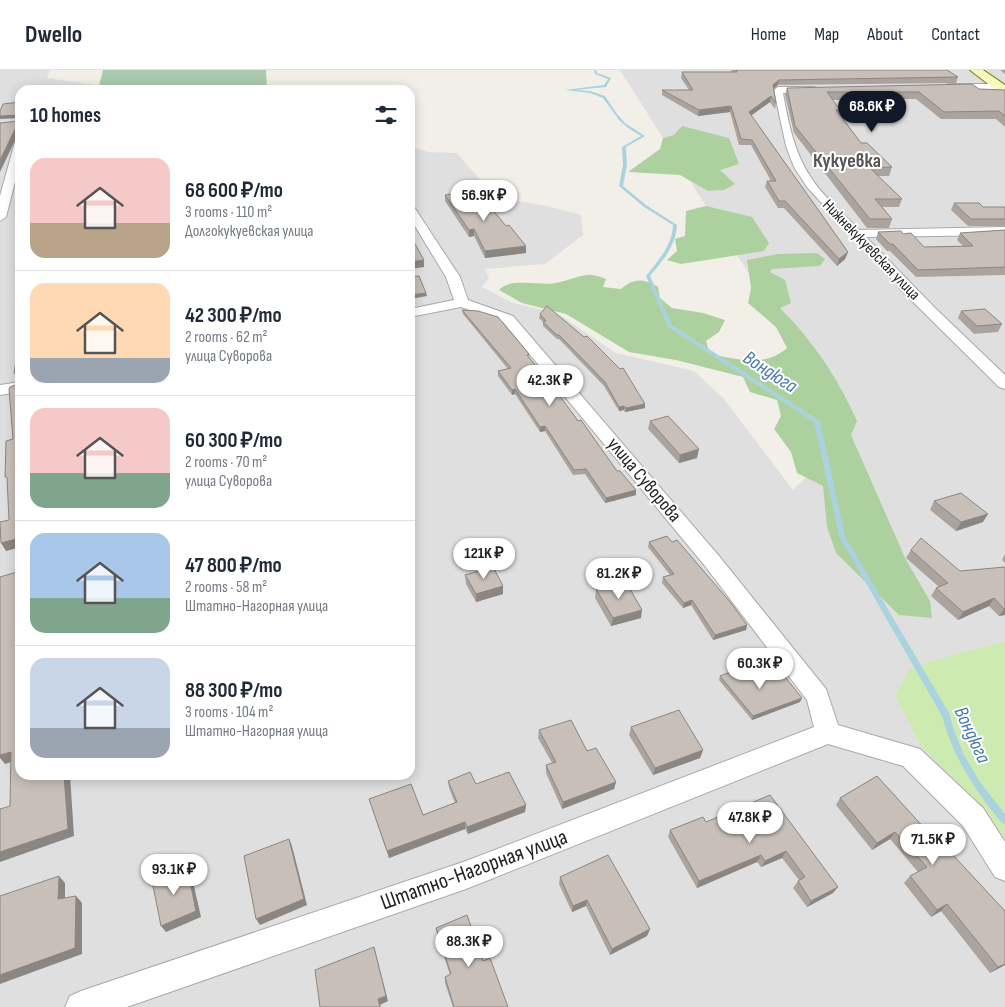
<!DOCTYPE html>
<html lang="en">
<head>
<meta charset="utf-8">
<style>
	:root { --surface:#fff; --page:#f6f6f7; --text:#1f2937; --muted:#747a83; --line:#e0e1e3; --accent:#111827 }
	body { margin:0; font-family:"Sofia Sans Condensed",sans-serif; background:var(--page); color:var(--text); height:100vh; display:flex; flex-direction:column; font-size:19px; white-space:nowrap }
	* { box-sizing:border-box; margin:0 }
	p { font-size:16px; color:var(--muted) }
	.icon { flex:none; width:28px; height:28px; fill:none; stroke:currentColor; stroke-width:2; stroke-linecap:round; stroke-linejoin:round }
	.map { position:relative; flex:1; overflow:hidden }
	.panel { position:absolute; left:15px; top:15px; width:400px; height:695px; display:flex; flex-direction:column; background:var(--surface); border-radius:15px; box-shadow:0 2px 12px #0003 }
	.panel>* { flex:none }
	.price { position:absolute; translate:-50% -42px; padding:0 11px; border-radius:18px; background:#fff; color:#222; font-size:16px; line-height:32px; filter:drop-shadow(0 1px 2px #0008) }
	.price::after { content:''; position:absolute; left:50%; top:30px; width:15px; height:11px; margin-left:-8px; background:inherit; clip-path:polygon(0 0,100% 0,50% 100%) }
	.price.active { background:var(--accent); color:#fff }
	ul { padding:0; list-style:none }
	li { display:flex; align-items:center; gap:15px; height:125px; padding:0 15px }
	li+li { border-top:1px solid var(--line) }
	li span { display:grid; place-items:center; flex:none; width:140px; height:100px; border-radius:15px; color:#555 }
	li>.icon { margin-inline-start:auto }
	span .icon { width:60px; height:60px; fill:#fffc; stroke-width:1 }
	li b { font-size:21px }
	h2 { display:flex; justify-content:space-between; align-items:center; height:60px; padding:0 15px; font-size:21px }
	header { display:flex; align-items:center; gap:30px; box-sizing:border-box; height:70px; padding:0 25px; background:var(--surface); border-bottom:1px solid var(--line) }
	header strong { font-size:24px }
	nav { display:flex; gap:28px; margin-inline-start:auto; font-size:18px }
	.map>svg:first-child { display:block }
	.residential { fill:#e0dfdf }
	.grass { fill:#cdebb0 }
	.forest { fill:#add19e }
	.cemetery { fill:#aacbaf }
	.lines { fill:none; stroke-linecap:round; stroke-linejoin:round }
	.stream { fill:#aad3df; fill-rule:evenodd }
	.street-casing { stroke:#a9a9a9; stroke-width:2 }
	.secondary-casing { stroke:#707d05; stroke-width:2 }
	.street { fill:#fff; fill-rule:evenodd }
	.secondary { fill:#f7fabf; fill-rule:evenodd }
	.wall { fill:#aba49e }
	.shaded-wall { fill:#8b8681 }
	.building { fill:#c7bfb8; stroke:#8b8681 }
	.labels { text-anchor:middle; dominant-baseline:central; stroke-width:4; stroke-linejoin:round; paint-order:stroke }
	.far-street-label { font-size:16px; fill:#222; stroke:#fff }
	.street-label { font-size:19px; fill:#222; stroke:#fff }
	.far-district-label { font-size:20px; font-weight:bold; fill:#555; stroke:#fff }
	.water-label { font-size:20px; font-style:italic; fill:#4a7aab; stroke:#fff }
	.near-street-label { font-size:22px; fill:#222; stroke:#fff }
</style>
</head>
<body>
<header>
<strong>Dwello</strong>
<nav><a>Home</a><a>Map</a><a>About</a><a>Contact</a></nav>
</header>
<div class="map">
<svg width="1005" height="937" viewBox="0 0 1005 937">
	<rect width="100%" height="100%" fill="#f2efe9"/>
	<path class="residential" d="M 0,0 L 50,0 L 47,8 L 94,15 L 93,20 L 20,20 L 20,705 L 410,705 L 410,76 L 428,82 L 457,83 L 495,127 L 547,136 L 581,145 L 583,165 L 545,194 L 485,199 L 489,208 L 482,217 L 513,233 L 557,243 L 616,283 L 694,301 L 724,329 L 793,420 L 850,364 L 620,0 L 1005,0 L 1005,937 L 0,937 Z"/>
	<path class="grass" d="M 1005,571 L 1005,768 L 984,741 L 921,676 L 895,626 L 909,599 L 942,588 Z"/>
	<path class="forest" d="M 682,56 L 729,68 L 739,94 L 720,100 L 735,114 L 724,120 L 708,121 L 680,105 L 628,102 L 660,79 L 663,68 L 674,65 Z
		M 706,136 L 752,147 L 769,173 L 764,181 L 681,194 L 667,190 L 677,181 L 675,169 L 685,166 L 686,141 Z
		M 817,183 L 825,189 L 820,196 L 772,199 L 770,202 L 785,210 L 791,233 L 780,238 C 813,271 838,308 857,351 L 851,365 L 906,490 L 930,531 L 932,548 L 899,545 L 836,483 L 827,457 L 823,416 L 797,403 L 791,382 L 774,359 L 781,346 L 777,330 L 750,322 L 743,307 L 676,290 L 629,282 L 566,244 L 522,233 L 499,220 C 509,207 542,216 556,213 C 567,211 577,206 587,205 C 594,204 600,207 606,209 L 603,217 L 621,219 C 633,208 645,208 658,217 L 660,228 L 672,238 L 703,243 L 725,250 L 719,262 L 706,271 L 710,284 C 737,289 764,298 787,278 L 776,257 L 748,233 L 751,218 L 747,190 L 778,184 Z"/>
	<path class="cemetery" d="M 103,0 L 266,0 L 267,20 L 98,20 Z"/>
	<g class="lines">
		<path class="stream" d="M 594,0 L 596,0 L 597,3 L 611,8 L 606,17 L 575,20 L 590,21 L 605,26 L 617,44 L 625,53 L 645,66 L 626,77 L 627,95 L 623,116 L 646,135 L 677,155 C 676,176 663,190 650,206 L 672,255 L 820,351 L 845,466 L 949,643 L 954,660 L 964,685 L 980,712 L 1005,744 L 1005,754 L 1002,753 C 975,721 953,687 942,646 L 839,466 L 814,352 L 668,257 L 646,206 C 658,190 672,177 673,155 L 644,137 L 619,116 L 623,95 L 622,77 L 641,66 L 628,58 L 619,50 L 603,28 L 590,23 L 565,20 L 604,15 L 608,9 L 595,4 Z"/>
		<defs>
			<path id="street" d="M 999,14 L 1003,17 L 1002,19 L 948,20 L 944,17 L 948,14 Z
				M 814,17 L 817,18 L 817,22 L 783,23 C 788,51 794,82 810,106 C 823,127 843,143 859,160 L 1005,157 L 1005,165 L 866,167 L 935,238 L 1005,305 L 1005,319 L 999,317 L 907,226 L 807,117 L 794,97 L 786,76 L 774,20 L 778,17 Z
				M 20,69 L 20,92 L 6,147 L 0,151 L 0,126 L 15,72 Z
				M 410,135 L 414,137 L 460,207 L 468,230 L 513,246 L 719,486 L 826,619 L 838,655 L 920,679 L 983,738 L 1005,772 L 1005,811 L 995,807 L 963,756 L 903,696 L 828,674 L 466,819 L 127,937 L 65,937 L 70,926 L 81,921 L 466,791 L 814,657 L 807,630 L 705,496 L 503,252 L 461,237 L 410,247 L 410,239 L 454,230 L 446,207 L 410,148 Z
				M 20,312 L 20,322 L 0,325 L 0,315 Z"/>
			<path id="secondary" d="M 970,0 L 983,0 L 1005,15 L 1005,25 L 1001,24 Z"/>
		</defs>
		<use href="#street" class="street-casing"/>
		<use href="#secondary" class="secondary-casing"/>
		<use href="#street" class="street"/>
		<use href="#secondary" class="secondary"/>
	</g>
	<path class="wall" d="M 731,0 L 947,0 L 958,7 L 956,13 L 778,15 L 774,19 L 776,33 L 775,39 L 770,32 L 751,45 L 848,182 L 845,189 L 837,196 L 784,138 L 778,138 L 765,117 L 767,111 L 771,111 L 751,75 L 739,75 L 730,42 L 698,46 L 662,25 L 662,20 L 689,20 L 681,8 L 682,2 L 732,2 Z
		M 1000,0 L 1005,0 L 1005,4 Z
		M 787,18 L 1005,20 L 1005,57 L 996,49 L 941,49 L 916,29 L 832,30 L 840,40 L 839,43 L 861,73 L 892,97 L 889,106 L 878,106 L 902,129 L 899,137 L 882,137 L 892,149 L 889,158 L 867,158 L 794,63 L 785,25 Z
		M 445,125 L 526,183 L 485,188 L 474,166 L 469,167 L 445,131 Z
		M 954,133 L 983,137 L 1005,137 L 1005,156 L 968,156 L 951,140 Z
		M 1005,160 L 1005,205 L 916,207 L 890,181 L 887,181 L 876,169 L 878,162 L 903,164 L 924,177 L 963,176 L 957,170 L 960,163 Z
		M 462,240 L 529,284 L 529,287 L 636,425 L 605,433 L 585,404 L 573,405 L 545,361 L 540,362 L 515,324 L 512,325 L 498,306 L 498,301 L 508,299 L 463,244 Z
		M 961,241 L 1002,254 L 998,262 L 974,264 L 958,248 Z
		M 540,244 L 645,334 L 645,338 L 625,342 L 624,340 L 619,341 L 604,316 L 559,269 L 557,269 L 543,256 L 543,252 L 539,248 Z
		M 20,267 L 20,477 L 6,481 L 9,450 L 13,369 L 18,310 L 14,303 Z
		M 650,351 L 697,388 L 679,393 L 648,359 Z
		M 934,431 L 983,452 L 956,461 L 930,440 Z
		M 649,472 L 672,472 L 747,555 L 746,560 L 713,570 L 691,535 L 683,538 L 662,513 L 663,507 L 670,505 L 648,477 Z
		M 911,480 L 960,501 L 1005,497 L 1005,545 L 999,546 L 989,536 L 958,550 L 931,526 L 936,518 L 939,517 L 906,488 Z
		M 1005,484 L 1005,493 L 1002,490 Z
		M 465,505 L 503,516 L 503,524 L 476,532 L 466,514 Z
		M 596,519 L 641,548 L 611,556 L 595,528 Z
		M 720,606 L 765,609 L 800,632 L 752,650 L 719,610 Z
		M 631,657 L 703,680 L 700,688 L 653,705 L 629,665 Z
		M 539,660 L 587,681 L 616,712 L 614,719 L 562,739 L 546,703 L 546,695 L 552,693 L 538,668 Z
		M 877,706 L 1005,895 L 990,903 L 941,841 L 931,847 L 904,813 L 910,806 L 918,802 L 890,769 L 872,780 L 836,735 L 840,728 Z
		M 448,711 L 476,714 L 526,735 L 525,742 L 468,764 L 465,759 L 389,788 L 369,729 L 423,745 L 455,733 L 449,718 Z
		M 770,725 L 833,823 L 807,837 L 793,818 L 798,811 L 799,810 L 782,788 L 761,797 L 757,792 L 697,818 L 668,767 L 670,760 L 706,752 Z
		M 560,807 L 650,859 L 647,866 L 610,885 L 586,836 L 572,842 L 559,814 Z
		M 436,858 L 483,891 L 508,937 L 453,937 L 445,913 L 445,907 L 450,905 L 437,864 Z"/>
	<path class="shaded-wall" d="M 779,10 L 778,15 L 772,20 L 773,15 Z
		M 771,26 L 770,32 L 748,48 L 749,42 Z
		M 731,36 L 730,42 L 698,46 L 699,40 Z
		M 19,45 L 20,48 L 0,49 L 0,46 Z
		M 19,51 L 20,55 L 20,60 L 0,102 L 0,90 Z
		M 474,159 L 474,166 L 469,167 L 469,160 Z
		M 526,176 L 526,183 L 485,188 L 485,181 Z
		M 848,182 L 845,189 L 837,196 L 839,189 Z
		M 424,190 L 424,197 L 410,199 L 410,192 Z
		M 426,223 L 427,226 L 410,229 L 410,225 Z
		M 515,319 L 515,324 L 512,325 L 512,320 Z
		M 645,334 L 645,338 L 625,342 L 626,338 Z
		M 624,336 L 624,340 L 619,341 L 619,337 Z
		M 545,356 L 545,361 L 540,362 L 540,357 Z
		M 699,379 L 697,388 L 679,393 L 680,385 Z
		M 636,420 L 636,425 L 605,433 L 606,428 Z
		M 988,444 L 983,452 L 956,461 L 961,452 Z
		M 20,468 L 20,477 L 6,481 L 1,473 Z
		M 503,516 L 503,524 L 476,532 L 476,524 Z
		M 994,528 L 989,536 L 958,550 L 963,542 Z
		M 692,530 L 691,535 L 683,538 L 684,533 Z
		M 1005,538 L 1005,545 L 999,546 L 1004,539 Z
		M 642,540 L 641,548 L 611,556 L 613,548 Z
		M 747,555 L 746,560 L 713,570 L 715,565 Z
		M 802,628 L 800,632 L 752,650 L 753,646 Z
		M 703,680 L 700,688 L 653,705 L 655,698 Z
		M 11,682 L 18,690 L 5,694 L 0,688 L 0,685 Z
		M 64,705 L 70,705 L 74,766 L 0,792 L 0,782 Z
		M 616,712 L 614,719 L 562,739 L 563,732 Z
		M 526,735 L 525,742 L 468,764 L 467,757 Z
		M 465,752 L 465,759 L 389,788 L 387,781 Z
		M 895,762 L 890,769 L 872,780 L 877,773 Z
		M 289,769 L 292,776 L 307,835 L 260,855 L 256,849 Z
		M 786,781 L 782,788 L 761,797 L 765,791 Z
		M 761,785 L 757,792 L 697,818 L 699,811 Z
		M 187,796 L 191,803 L 201,847 L 166,862 L 161,856 Z
		M 59,806 L 65,813 L 65,836 L 58,829 Z
		M 838,817 L 833,823 L 807,837 L 811,831 Z
		M 76,826 L 82,833 L 82,884 L 0,914 L 0,905 Z
		M 587,830 L 586,836 L 572,842 L 573,836 Z
		M 947,834 L 941,841 L 931,847 L 937,840 Z
		M 650,859 L 647,866 L 610,885 L 612,879 Z
		M 374,877 L 388,931 L 380,935 L 381,937 L 380,937 L 378,929 Z
		M 1005,894 L 1005,895 L 990,903 L 998,897 Z"/>
	<path class="building" d="M 736,0 L 947,0 L 958,7 L 779,10 L 773,15 L 776,33 L 771,26 L 749,42 L 848,182 L 839,189 L 785,131 L 779,131 L 767,111 L 776,111 L 752,70 L 741,69 L 731,36 L 699,40 L 662,20 L 693,20 L 682,2 L 737,2 Z
		M 972,14 L 979,19 L 1005,20 L 1005,46 L 999,41 L 944,42 L 919,22 L 827,22 L 840,40 L 836,40 L 861,73 L 867,73 L 892,97 L 870,98 L 902,129 L 875,129 L 892,149 L 870,149 L 795,56 L 787,18 Z
		M 20,32 L 20,50 L 19,45 L 0,46 L 0,41 L 3,34 Z
		M 19,51 L 0,90 L 0,53 Z
		M 472,121 L 478,122 L 506,156 L 509,155 L 526,176 L 485,181 L 474,159 L 469,160 L 445,125 Z
		M 954,133 L 979,133 L 983,137 L 1005,137 L 1005,149 L 971,149 Z
		M 1005,160 L 1005,197 L 918,200 L 893,174 L 890,174 L 878,162 L 901,161 L 903,164 L 911,163 L 924,177 L 973,176 L 960,163 Z
		M 410,174 L 415,174 L 424,190 L 410,192 Z
		M 419,206 L 426,223 L 410,225 L 410,207 Z
		M 547,236 L 584,267 L 587,266 L 620,299 L 623,298 L 645,334 L 626,338 L 624,336 L 619,337 L 605,312 L 559,265 L 557,265 L 543,252 L 546,251 L 540,244 Z
		M 985,239 L 1002,254 L 977,256 L 961,241 Z
		M 462,240 L 478,241 L 498,247 L 529,284 L 527,285 L 554,318 L 578,351 L 581,350 L 617,401 L 620,401 L 636,420 L 606,428 L 586,399 L 574,400 L 545,356 L 540,357 L 515,319 L 512,320 L 498,301 L 511,298 Z
		M 20,267 L 20,468 L 1,473 L 0,452 L 9,450 L 7,407 L 5,407 L 6,371 L 13,369 L 9,319 L 10,317 L 18,314 L 18,304 L 14,303 Z
		M 668,346 L 699,379 L 680,385 L 650,351 Z
		M 961,423 L 988,444 L 961,452 L 934,431 Z
		M 667,466 L 672,472 L 677,470 L 731,533 L 747,555 L 715,565 L 692,530 L 684,533 L 663,507 L 674,504 L 649,472 Z
		M 921,468 L 960,501 L 1005,497 L 1005,538 L 1004,539 L 994,528 L 963,542 L 936,518 L 948,513 L 911,480 Z
		M 493,497 L 503,516 L 476,524 L 465,505 Z
		M 20,501 L 20,705 L 64,705 L 68,759 L 0,782 L 0,739 L 10,736 L 11,682 L 0,685 L 0,507 Z
		M 626,512 L 642,540 L 613,548 L 596,519 Z
		M 752,594 L 765,609 L 782,603 L 802,628 L 753,646 L 720,606 Z
		M 679,640 L 703,680 L 655,698 L 631,657 Z
		M 571,650 L 587,681 L 596,678 L 616,712 L 563,732 L 546,695 L 556,692 L 539,660 Z
		M 470,702 L 476,714 L 509,702 L 526,735 L 467,757 L 465,752 L 387,781 L 369,729 L 411,714 L 423,745 L 457,732 L 448,711 Z
		M 877,706 L 936,771 L 939,770 L 1005,841 L 1005,894 L 998,897 L 947,834 L 937,840 L 910,806 L 927,797 L 895,762 L 877,773 L 840,728 Z
		M 770,725 L 838,817 L 811,831 L 798,811 L 805,807 L 786,781 L 765,791 L 761,785 L 699,811 L 670,760 L 703,747 L 706,752 Z
		M 289,769 L 304,829 L 256,849 L 244,786 Z
		M 608,785 L 650,859 L 612,879 L 587,830 L 573,836 L 560,807 Z
		M 187,796 L 196,841 L 161,856 L 152,811 Z
		M 59,806 L 58,829 L 76,826 L 75,878 L 0,905 L 0,826 Z
		M 467,845 L 483,891 L 490,888 L 508,937 L 454,937 L 445,907 L 451,904 L 436,858 Z
		M 374,877 L 386,926 L 378,929 L 380,937 L 320,937 L 315,900 Z"/>
	<g class="labels">
		<g class="far-street-label">
			<text transform="translate(871 180) rotate(46)">Нижнекукуевская улица</text>
		</g>
		<g class="street-label">
			<text transform="translate(644 410) rotate(50)">улица Суворова</text>
		</g>
		<g class="far-district-label">
			<text x="847" y="91">Кукуевка</text>
		</g>
		<g class="water-label">
			<text transform="translate(770 302) rotate(33)">Вондюга</text>
			<text transform="translate(972 665) rotate(65)">Вондюга</text>
		</g>
		<g class="near-street-label">
			<text transform="translate(474 800) rotate(-20)">Штатно-Нагорная улица</text>
		</g>
	</g>
</svg>
<b class="price active" style="left:872px;top:63px">68.6K ₽</b>
<b class="price" style="left:484px;top:152px">56.9K ₽</b>
<b class="price" style="left:550px;top:337px">42.3K ₽</b>
<b class="price" style="left:484px;top:510px">121K ₽</b>
<b class="price" style="left:619px;top:530px">81.2K ₽</b>
<b class="price" style="left:760px;top:620px">60.3K ₽</b>
<b class="price" style="left:750px;top:774px">47.8K ₽</b>
<b class="price" style="left:933px;top:796px">71.5K ₽</b>
<b class="price" style="left:174px;top:826px">93.1K ₽</b>
<b class="price" style="left:469px;top:898px">88.3K ₽</b>
<section class="panel">
<h2>10 homes<svg class="icon" aria-label="filters" viewBox="0 0 24 24"><path d="M4 7h16M4 17h16"/><circle cx="9" cy="7" r="2"/><circle cx="15" cy="17" r="2"/></svg></h2>
<ul>
<li><span style="background:linear-gradient(#f6c9c9 65%,#b9a48a 0)"><svg class="icon" aria-label="home" viewBox="0 0 24 24"><path d="M3 11l9-7 9 7M6 9v11h12V9"/></svg></span><div><b>68 600 ₽/mo</b><p>3 rooms · 110 m²</p><p>Долгокукуевская улица</p></div></li>
<li><span style="background:linear-gradient(#ffd9b3 75%,#9aa5b1 0)"><svg class="icon" aria-label="home" viewBox="0 0 24 24"><path d="M3 11l9-7 9 7M6 9v11h12V9"/></svg></span><div><b>42 300 ₽/mo</b><p>2 rooms · 62 m²</p><p>улица Суворова</p></div></li>
<li><span style="background:linear-gradient(#f6c9c9 65%,#7fa58c 0)"><svg class="icon" aria-label="home" viewBox="0 0 24 24"><path d="M3 11l9-7 9 7M6 9v11h12V9"/></svg></span><div><b>60 300 ₽/mo</b><p>2 rooms · 70 m²</p><p>улица Суворова</p></div></li>
<li><span style="background:linear-gradient(#a9c7e8 65%,#7fa58c 0)"><svg class="icon" aria-label="home" viewBox="0 0 24 24"><path d="M3 11l9-7 9 7M6 9v11h12V9"/></svg></span><div><b>47 800 ₽/mo</b><p>2 rooms · 58 m²</p><p>Штатно-Нагорная улица</p></div></li>
<li><span style="background:linear-gradient(#c9d6e8 70%,#9aa5b1 0)"><svg class="icon" aria-label="home" viewBox="0 0 24 24"><path d="M3 11l9-7 9 7M6 9v11h12V9"/></svg></span><div><b>88 300 ₽/mo</b><p>3 rooms · 104 m²</p><p>Штатно-Нагорная улица</p></div></li>
</ul>
</section>
</div>
</body>
</html>
